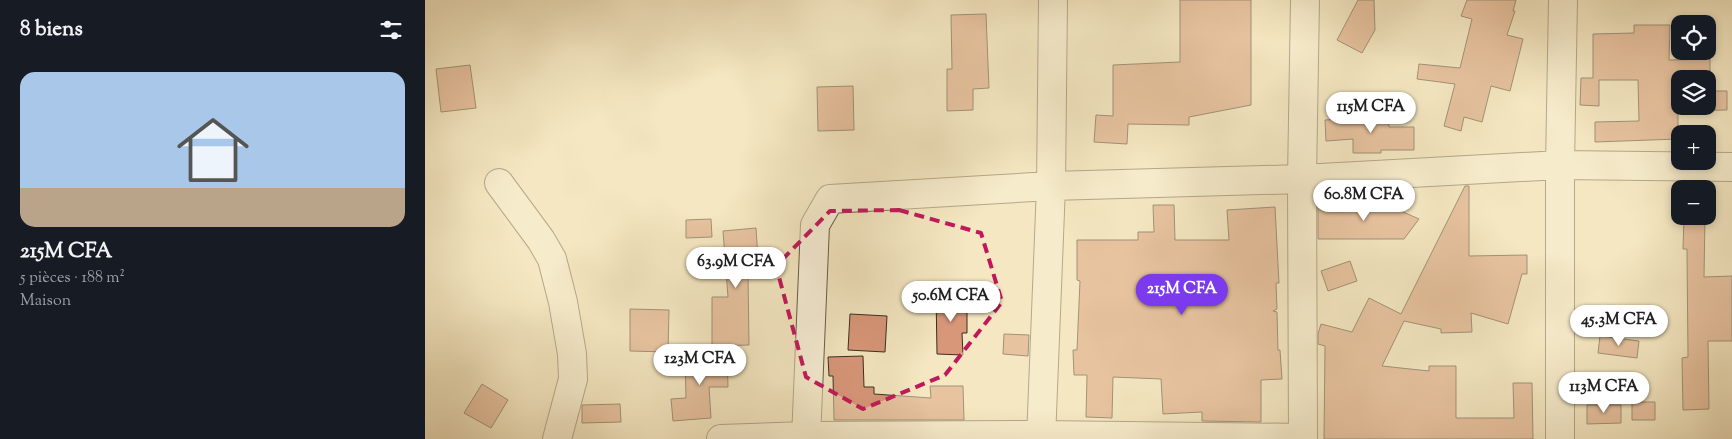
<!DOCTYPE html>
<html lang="fr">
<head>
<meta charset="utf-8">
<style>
	:root { --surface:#171b24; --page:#20242c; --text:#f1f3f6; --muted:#9ea1a6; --line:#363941; --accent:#7c3aed }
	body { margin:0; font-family:"Sorts Mill Goudy",serif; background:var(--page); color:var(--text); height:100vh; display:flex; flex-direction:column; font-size:19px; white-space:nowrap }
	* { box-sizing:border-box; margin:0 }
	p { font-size:16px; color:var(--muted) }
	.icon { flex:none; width:28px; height:28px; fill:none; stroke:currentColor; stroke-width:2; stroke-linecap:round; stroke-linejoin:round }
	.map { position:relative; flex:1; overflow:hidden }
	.panel { display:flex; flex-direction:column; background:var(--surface); width:425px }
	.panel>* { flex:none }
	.buttons { position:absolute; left:1246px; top:15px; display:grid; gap:10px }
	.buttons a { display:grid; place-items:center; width:45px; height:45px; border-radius:10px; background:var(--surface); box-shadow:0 2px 8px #0003; font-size:25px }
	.price { position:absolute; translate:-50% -42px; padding:0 11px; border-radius:18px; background:#fff; color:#222; font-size:16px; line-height:32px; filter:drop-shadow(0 1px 2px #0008) }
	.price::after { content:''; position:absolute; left:50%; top:30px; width:15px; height:11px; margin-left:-8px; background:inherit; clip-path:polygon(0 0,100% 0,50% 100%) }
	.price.current { background:var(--accent); color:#fff }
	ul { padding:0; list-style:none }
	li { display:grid; align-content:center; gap:10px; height:265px; padding:0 20px }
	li+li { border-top:1px solid var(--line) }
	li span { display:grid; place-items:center; height:155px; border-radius:15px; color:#555 }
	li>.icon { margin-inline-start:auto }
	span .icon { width:90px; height:90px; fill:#fffc; stroke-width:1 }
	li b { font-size:21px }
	h2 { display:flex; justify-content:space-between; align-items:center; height:60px; padding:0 20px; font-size:21px }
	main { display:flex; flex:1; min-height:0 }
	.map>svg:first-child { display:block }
	.building { fill:#d89779; stroke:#392e21; fill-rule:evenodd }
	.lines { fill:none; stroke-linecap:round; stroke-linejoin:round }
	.minor-casing { stroke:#685c49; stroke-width:30 }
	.minor { stroke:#f8efd7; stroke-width:28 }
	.marked { fill:none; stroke:#c2185b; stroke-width:4; stroke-dasharray:10 6; stroke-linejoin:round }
</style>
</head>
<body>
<main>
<section class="panel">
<h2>8 biens<svg class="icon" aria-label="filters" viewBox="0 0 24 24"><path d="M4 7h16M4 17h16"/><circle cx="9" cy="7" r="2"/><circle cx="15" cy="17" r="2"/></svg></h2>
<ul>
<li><span style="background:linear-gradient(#a9c7e8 75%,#b9a48a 0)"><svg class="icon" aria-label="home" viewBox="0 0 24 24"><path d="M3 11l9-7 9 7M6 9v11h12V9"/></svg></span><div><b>215M CFA</b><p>5 pièces · 188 m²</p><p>Maison</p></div></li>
</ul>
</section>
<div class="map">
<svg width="1307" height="439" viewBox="0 0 1307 439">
	<rect width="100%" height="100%" fill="#f4e7c1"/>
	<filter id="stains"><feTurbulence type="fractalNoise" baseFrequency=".004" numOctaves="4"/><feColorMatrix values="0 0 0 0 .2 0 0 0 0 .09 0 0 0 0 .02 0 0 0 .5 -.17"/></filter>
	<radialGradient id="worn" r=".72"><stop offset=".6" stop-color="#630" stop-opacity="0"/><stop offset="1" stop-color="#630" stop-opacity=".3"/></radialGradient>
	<path class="building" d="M 755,0 L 826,0 L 826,105 L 764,117 L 764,125 L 703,124 L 702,144 L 669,142 L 671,115 L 688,116 L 688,65 L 755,62 Z
		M 933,0 L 949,0 L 950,30 L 937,53 L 912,40 Z
		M 1042,0 L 1091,0 L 1088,11 L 1090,11 L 1082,35 L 1098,39 L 1085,91 L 1066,86 L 1057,122 L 1039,117 L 1036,131 L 1019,126 L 1030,84 L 992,79 L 994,64 L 1035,68 L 1047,19 L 1036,16 Z
		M 561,14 L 564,88 L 548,89 L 548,110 L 522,111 L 522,69 L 527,69 L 526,15 Z
		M 1209,25 L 1245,25 L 1244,60 L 1285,59 L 1285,91 L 1302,91 L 1302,110 L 1253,111 L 1253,139 L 1170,142 L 1170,122 L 1214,121 L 1213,80 L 1174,80 L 1174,106 L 1155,105 L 1156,78 L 1168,78 L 1168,34 L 1209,33 ZM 1255,79 L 1282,79 L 1282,106 L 1255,106 Z
		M 45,65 L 51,108 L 16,112 L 11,69 Z
		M 428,86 L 429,130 L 393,131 L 392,87 Z
		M 963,116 L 964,127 L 989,127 L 989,150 L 956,150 L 956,153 L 928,153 L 928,139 L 901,141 L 900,120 Z
		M 1040,186 L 1044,186 L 1044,256 L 1102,255 L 1102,274 L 1097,274 L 1083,324 L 1046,313 L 1047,332 L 1016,333 L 1016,329 L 979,321 L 957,366 L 1004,371 L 1004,366 L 1031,366 L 1031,418 L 1089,418 L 1088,383 L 1107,383 L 1108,439 L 899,439 L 900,346 L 893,344 L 893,334 L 896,324 L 927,332 L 944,298 L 976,314 Z
		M 951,200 L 994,219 L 979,239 L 893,239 L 893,205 L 948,205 Z
		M 728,205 L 749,205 L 750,240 L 804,240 L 802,210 L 850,207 L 854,283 L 851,283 L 852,309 L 848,311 L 852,312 L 853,350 L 855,350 L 857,379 L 836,380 L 836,422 L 777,421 L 777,412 L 738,414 L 736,379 L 688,377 L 687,418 L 661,417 L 662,375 L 649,375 L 648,350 L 652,350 L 655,281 L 652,280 L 652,240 L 713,240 L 713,232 L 729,232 Z
		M 1259,216 L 1280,216 L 1279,277 L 1307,276 L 1307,341 L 1283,341 L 1284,409 L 1258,410 L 1257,358 L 1263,357 L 1262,249 L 1258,249 Z
		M 286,219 L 287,237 L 261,238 L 261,220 Z
		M 331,228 L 334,274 L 323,275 L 324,345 L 287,346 L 287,297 L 303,297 L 298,231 Z
		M 925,261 L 932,281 L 903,291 L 896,271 Z
		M 511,293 L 542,293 L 542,333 L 537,333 L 538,355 L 512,354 Z
		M 205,309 L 244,310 L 243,352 L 205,351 Z
		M 425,314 L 462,316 L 460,352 L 423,350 Z
		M 579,334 L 604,335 L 603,356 L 578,354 Z
		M 1175,336 L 1214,341 L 1212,358 L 1173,353 Z
		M 260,354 L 302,354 L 303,387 L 284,387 L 286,418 L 248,421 L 246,399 L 261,398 Z
		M 438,356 L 439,387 L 449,387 L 449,394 L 506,398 L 505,386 L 538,386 L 539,420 L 409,420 L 408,376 L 404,376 L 403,357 Z
		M 57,384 L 83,400 L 66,428 L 39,413 Z
		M 1207,402 L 1230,402 L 1230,420 L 1207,420 Z
		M 195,404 L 196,422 L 157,423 L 157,405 Z
		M 1162,405 L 1196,405 L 1196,423 L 1162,424 Z"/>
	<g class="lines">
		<defs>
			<path id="minor" d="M 74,183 L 116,240 L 127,259 L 138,302 L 147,354 L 148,379 L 132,439
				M 296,439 L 381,436 L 616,435 L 878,438
				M 381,439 L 390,225 L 405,199 L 626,186 L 877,179 L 1135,165 L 1307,167
				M 616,439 L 626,186 L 628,0
				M 878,439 L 877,179 L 880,0
				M 1135,439 L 1135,165 L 1138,0"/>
		</defs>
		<use href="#minor" class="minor-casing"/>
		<use href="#minor" class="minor"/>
	</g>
	<path d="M0 0H1307V439H0ZM 474,210 L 556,233 L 577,302 L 520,375 L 438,409 L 381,377 L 351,266 L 405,211 Z" fill="#f4e7c1" fill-opacity=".55" fill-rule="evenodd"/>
	<path class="marked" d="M 474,210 L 556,233 L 577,302 L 520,375 L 438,409 L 381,377 L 351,266 L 405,211 Z"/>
	<rect width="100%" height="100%" filter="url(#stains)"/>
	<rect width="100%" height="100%" fill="url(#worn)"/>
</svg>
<div class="buttons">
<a><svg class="icon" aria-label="locate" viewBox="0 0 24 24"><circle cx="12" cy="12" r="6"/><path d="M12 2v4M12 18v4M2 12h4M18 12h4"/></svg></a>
<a><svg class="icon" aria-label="layers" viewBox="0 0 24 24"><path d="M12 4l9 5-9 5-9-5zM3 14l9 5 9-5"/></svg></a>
<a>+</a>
<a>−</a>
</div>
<b class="price" style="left:946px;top:134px">115M CFA</b>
<b class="price" style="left:939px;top:222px">60.8M CFA</b>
<b class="price" style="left:311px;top:289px">63.9M CFA</b>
<b class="price current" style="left:757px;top:316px">215M CFA</b>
<b class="price" style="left:526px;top:323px">50.6M CFA</b>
<b class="price" style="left:1194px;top:347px">45.3M CFA</b>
<b class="price" style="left:275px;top:386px">123M CFA</b>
<b class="price" style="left:1179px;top:414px">113M CFA</b>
</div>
</main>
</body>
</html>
